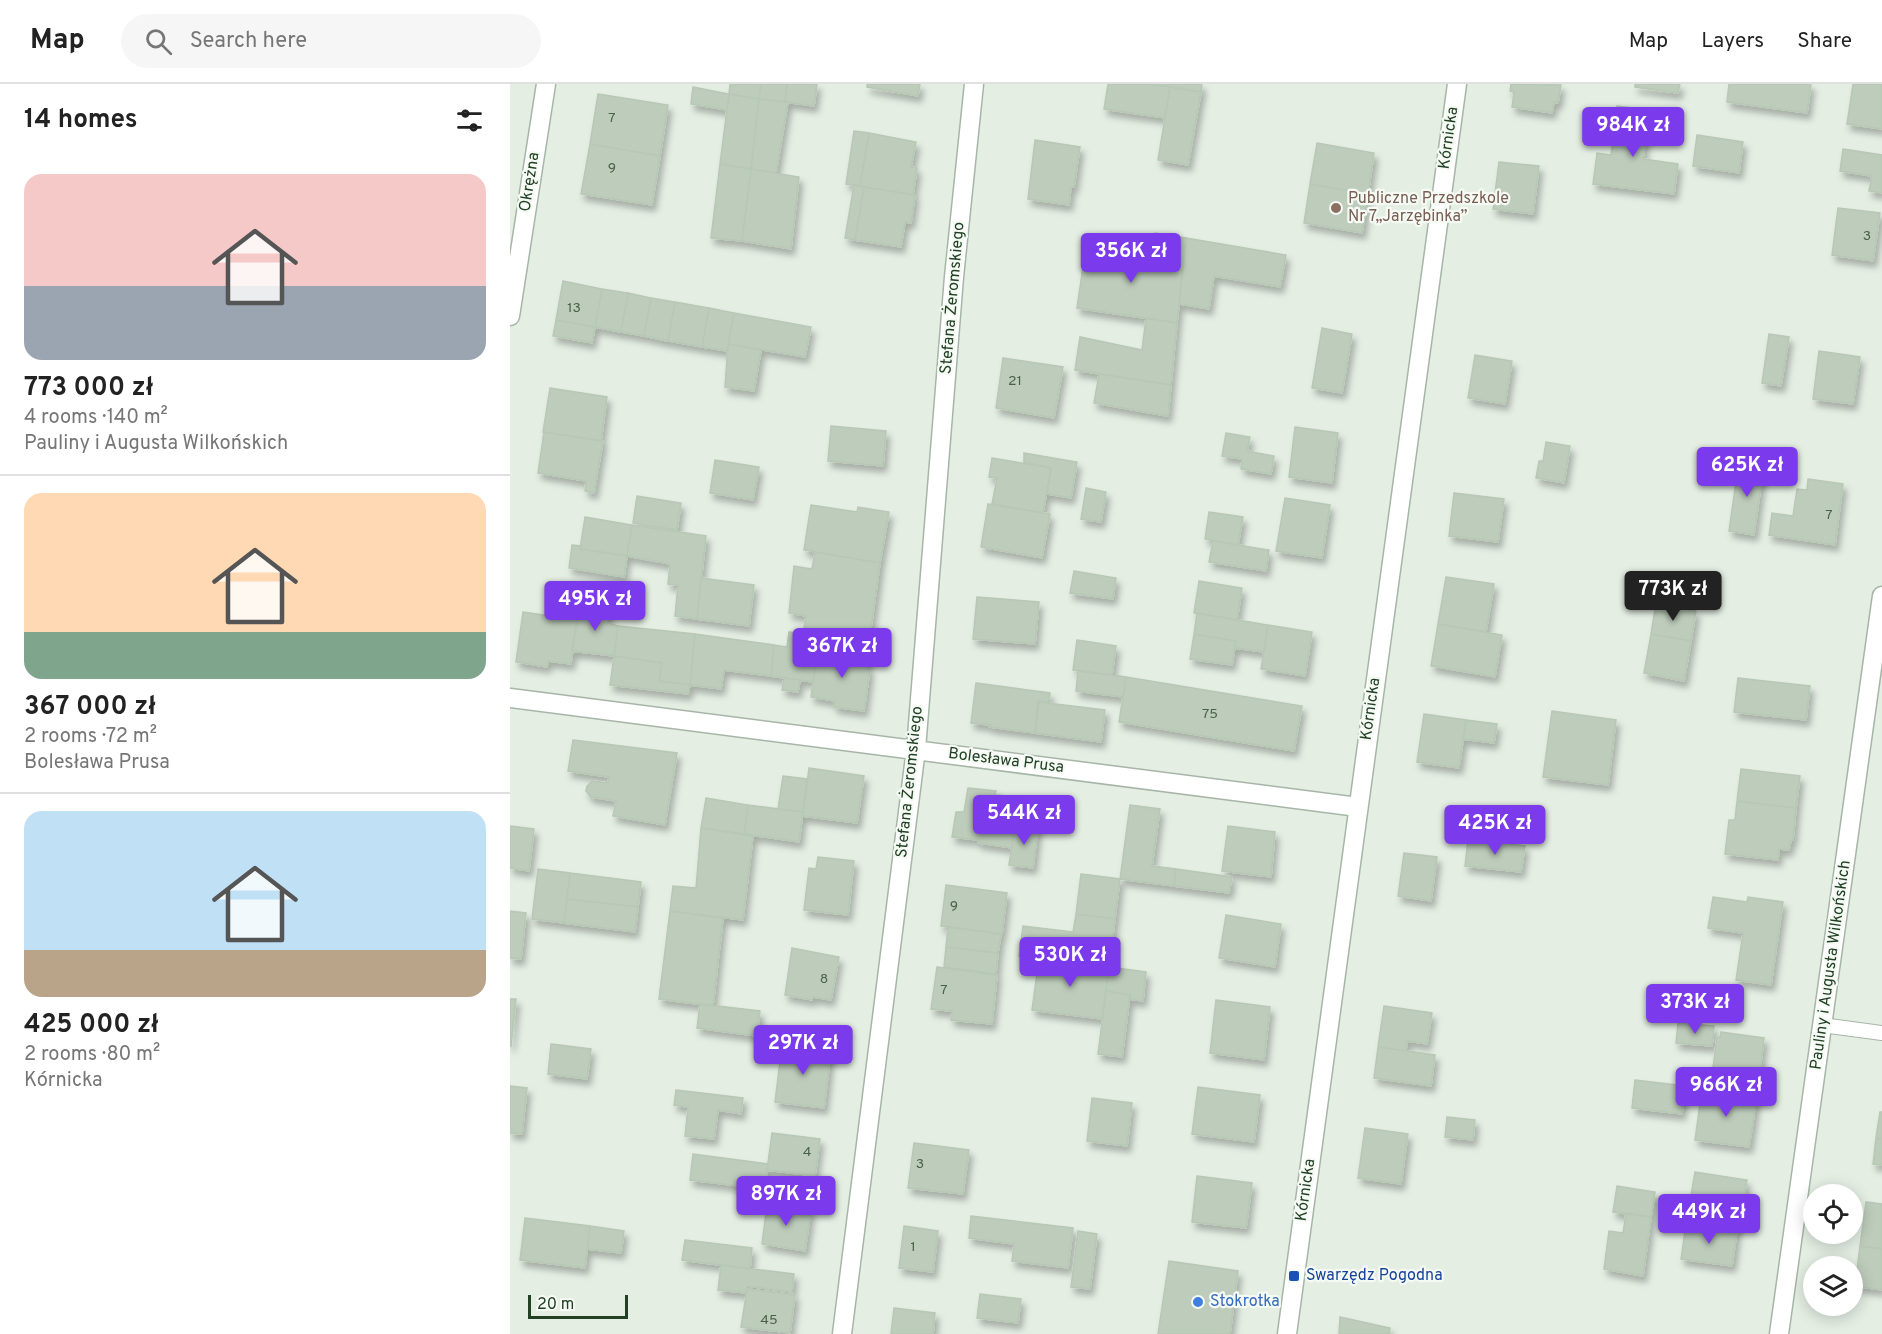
<!DOCTYPE html>
<html lang="en">
<head>
<meta charset="utf-8">
<style>
	:root { --surface:#fff; --page:#f6f6f6; --text:#222; --muted:#767676; --line:#e0e0e0; --accent:#7c3aed }
	body { margin:0; font-family:Overpass,sans-serif; background:var(--page); color:var(--text); height:100vh; display:flex; flex-direction:column; font-size:22px; white-space:nowrap }
	* { box-sizing:border-box; margin:0 }
	p { font-size:20px; color:var(--muted) }
	.icon { flex:none; width:33px; height:33px; fill:none; stroke:currentColor; stroke-width:2; stroke-linecap:round; stroke-linejoin:round }
	.map { position:relative; flex:1; overflow:hidden }
	.details { display:flex; flex-direction:column; background:var(--surface); width:510px }
	.details>* { flex:none }
	.tools { position:absolute; left:1293px; top:1100px; display:grid; gap:12px }
	.tools a { display:grid; place-items:center; width:60px; height:60px; border-radius:50%; background:var(--surface); box-shadow:0 3px 15px #0003; font-size:30px }
	.scale { position:absolute; left:18px; bottom:15px; width:100px; box-sizing:border-box; padding-left:6px; border:3px solid #224024; border-top:0; font-size:16px; line-height:21px; white-space:nowrap; color:#224024; -webkit-text-stroke:4px #f5faf4; paint-order:stroke }
	.price { position:absolute; translate:-50% -51px; padding:0 14px; border-radius:6px; background:var(--accent); color:#fff; font-size:20px; line-height:39px; filter:drop-shadow(0 2px 3px #0008) }
	.price::after { content:''; position:absolute; left:50%; top:36px; width:18px; height:14px; margin-left:-9px; background:inherit; clip-path:polygon(0 0,100% 0,50% 100%) }
	.price.selected { background:#222; color:#fff }
	ul { padding:0; list-style:none }
	li { display:grid; align-content:center; gap:12px; height:318px; padding:0 24px }
	li+li { border-top:2px solid var(--line) }
	li span { display:grid; place-items:center; height:186px; border-radius:18px; color:#555 }
	li>.icon { margin-inline-start:auto }
	span .icon { width:108px; height:108px; fill:#fffc; stroke-width:1 }
	li b { font-size:26px }
	h2 { display:flex; justify-content:space-between; align-items:center; height:72px; padding:0 24px; font-size:26px }
	header { display:flex; align-items:center; gap:36px; box-sizing:border-box; height:84px; padding:0 30px; background:var(--surface); border-bottom:2px solid var(--line) }
	header strong { font-size:28px }
	nav { display:flex; gap:33px; margin-inline-start:auto; font-size:21px }
	.search { width:420px; height:54px; background:var(--page); display:flex; align-items:center; gap:15px; box-sizing:border-box; padding:0 21px; border-radius:33px; color:var(--muted); font-size:22px }
	main { display:flex; flex:1; min-height:0 }
	.map>svg:first-child { display:block }
	.building { fill:#bdccbb; stroke:#b7c8b5; stroke-width:1.5; filter:url(#shadow) }
	.lines { fill:none; stroke-linecap:round; stroke-linejoin:round }
	.service-casing { stroke:#a6b6a6; stroke-width:16 }
	.minor-casing { stroke:#a6b6a6; stroke-width:21 }
	.tertiary-casing { stroke:#a6b6a6; stroke-width:21 }
	.service { stroke:#fff; stroke-width:14 }
	.minor { stroke:#fff; stroke-width:18 }
	.tertiary { stroke:#fff; stroke-width:18 }
	.education-dot { fill:#8d6e63; stroke:#f5faf4; stroke-width:2 }
	.transit-dot { fill:#1a4fb4; stroke:#f5faf4; stroke-width:2 }
	.shop-dot { fill:#3f7fe0; stroke:#f5faf4; stroke-width:2 }
	.labels { text-anchor:middle; dominant-baseline:central; stroke-width:4.5; stroke-linejoin:round; paint-order:stroke }
	.number-label { font-size:14px; fill:#49634a }
	.street-label { font-size:16px; fill:#224024; stroke:#f5faf4 }
	.education-label { font-size:16px; fill:#785e54; stroke:#f5faf4; text-anchor:start }
	.transit-label { font-size:16px; fill:#164399; stroke:#f5faf4; text-anchor:start }
	.shop-label { font-size:16px; fill:#366cbe; stroke:#f5faf4; text-anchor:start }
</style>
</head>
<body>
<header>
<strong>Map</strong>
<div class="search"><svg class="icon" aria-label="search" viewBox="0 0 24 24"><circle cx="10" cy="10" r="6"/><path d="M15 15l6 6"/></svg>Search here</div>
<nav><a>Map</a><a>Layers</a><a>Share</a></nav>
</header>
<main>
<section class="details">
<h2>14 homes<svg class="icon" aria-label="filters" viewBox="0 0 24 24"><path d="M4 7h16M4 17h16"/><circle cx="9" cy="7" r="2"/><circle cx="15" cy="17" r="2"/></svg></h2>
<ul>
<li><span style="background:linear-gradient(#f6c9c9 60%,#9aa5b1 0)"><svg class="icon" aria-label="home" viewBox="0 0 24 24"><path d="M3 11l9-7 9 7M6 9v11h12V9"/></svg></span><div><b>773 000 zł</b><p>4 rooms · 140 m²</p><p>Pauliny i Augusta Wilkońskich</p></div></li>
<li><span style="background:linear-gradient(#ffd9b3 75%,#7fa58c 0)"><svg class="icon" aria-label="home" viewBox="0 0 24 24"><path d="M3 11l9-7 9 7M6 9v11h12V9"/></svg></span><div><b>367 000 zł</b><p>2 rooms · 72 m²</p><p>Bolesława Prusa</p></div></li>
<li><span style="background:linear-gradient(#bfe0f5 75%,#b9a48a 0)"><svg class="icon" aria-label="home" viewBox="0 0 24 24"><path d="M3 11l9-7 9 7M6 9v11h12V9"/></svg></span><div><b>425 000 zł</b><p>2 rooms · 80 m²</p><p>Kórnicka</p></div></li>
</ul>
</section>
<div class="map">
<svg width="1372" height="1250" viewBox="0 0 1372 1250">
	<defs>
		<filter id="shadow"><feDropShadow dx="3.5" dy="6" stdDeviation="3" flood-color="#0004"/></filter>
	</defs>
	<rect width="100%" height="100%" fill="#e4eee3"/>
	<path class="building" d="M 220,0 L 251,0 L 249,15 L 219,10 Z
		M 251,0 L 277,0 L 275,18 L 249,15 Z
		M 277,0 L 307,0 L 304,22 L 275,18 Z
		M 357,0 L 410,0 L 408,12 L 357,3 Z
		M 598,0 L 640,0 L 660,3 L 655,34 L 594,25 Z
		M 640,0 L 692,0 L 691,8 Z
		M 1001,0 L 1051,1 L 1048,19 L 1044,18 L 1042,29 L 1002,23 L 1004,8 L 1000,7 Z
		M 1125,0 L 1170,0 L 1168,9 L 1125,3 Z
		M 1219,0 L 1301,0 L 1297,29 L 1217,18 Z
		M 1343,0 L 1372,0 L 1372,45 L 1337,40 Z
		M 183,3 L 219,10 L 217,26 L 181,20 Z
		M 660,3 L 691,8 L 678,81 L 648,76 Z
		M 88,10 L 158,21 L 150,72 L 80,60 Z
		M 219,10 L 249,15 L 241,85 L 210,80 Z
		M 249,15 L 278,18 L 266,89 L 241,85 Z
		M 1107,22 L 1139,26 L 1133,75 L 1168,80 L 1164,110 L 1083,100 L 1087,69 L 1101,71 Z
		M 344,47 L 359,49 L 350,102 L 336,100 Z
		M 359,49 L 406,58 L 401,83 L 407,84 L 403,111 L 350,102 Z
		M 1187,51 L 1233,58 L 1229,89 L 1183,82 Z
		M 525,56 L 570,63 L 564,103 L 561,103 L 559,121 L 518,115 Z
		M 807,59 L 864,69 L 858,110 L 800,100 Z
		M 80,60 L 150,72 L 142,121 L 71,110 Z
		M 1333,65 L 1372,71 L 1372,109 L 1359,107 L 1362,92 L 1330,87 Z
		M 989,78 L 1029,82 L 1023,130 L 983,125 Z
		M 210,80 L 241,85 L 232,157 L 201,154 Z
		M 241,85 L 289,93 L 281,165 L 232,157 Z
		M 800,100 L 858,110 L 852,149 L 794,139 Z
		M 344,101 L 354,103 L 345,156 L 335,154 Z
		M 354,103 L 405,111 L 401,139 L 395,138 L 391,163 L 345,156 Z
		M 1328,124 L 1370,129 L 1363,177 L 1322,171 Z
		M 645,149 L 676,154 L 674,176 L 641,171 Z
		M 676,154 L 776,171 L 770,203 L 704,192 L 699,225 L 669,220 Z
		M 576,162 L 674,176 L 667,239 L 567,224 Z
		M 53,197 L 92,205 L 85,243 L 46,236 Z
		M 92,205 L 118,209 L 111,248 L 85,243 Z
		M 118,209 L 141,214 L 134,252 L 111,248 Z
		M 141,214 L 165,218 L 158,257 L 134,252 Z
		M 165,218 L 199,224 L 192,263 L 158,257 Z
		M 199,224 L 224,229 L 217,267 L 192,263 Z
		M 224,229 L 301,243 L 295,273 L 218,260 Z
		M 636,234 L 667,239 L 661,301 L 565,286 L 570,253 L 632,266 Z
		M 46,236 L 85,243 L 82,259 L 43,252 Z
		M 812,244 L 842,250 L 832,309 L 802,304 Z
		M 1259,250 L 1279,253 L 1271,302 L 1252,299 Z
		M 218,260 L 251,266 L 244,307 L 215,303 Z
		M 1309,267 L 1350,273 L 1343,320 L 1303,315 Z
		M 965,271 L 1002,277 L 995,320 L 958,314 Z
		M 493,274 L 553,283 L 544,334 L 486,324 Z
		M 589,290 L 661,301 L 658,332 L 584,319 Z
		M 40,304 L 97,313 L 91,357 L 33,348 Z
		M 321,342 L 376,347 L 373,382 L 318,377 Z
		M 785,343 L 828,349 L 822,399 L 779,393 Z
		M 34,348 L 93,357 L 84,409 L 75,407 L 76,397 L 28,389 Z
		M 716,349 L 740,353 L 737,367 L 764,372 L 761,390 L 731,385 L 732,375 L 712,372 Z
		M 1036,358 L 1060,362 L 1054,399 L 1026,394 L 1029,377 L 1033,377 Z
		M 514,369 L 567,378 L 561,414 L 537,410 L 541,384 L 514,378 Z
		M 482,374 L 541,384 L 533,429 L 482,420 L 487,394 L 479,393 Z
		M 205,376 L 249,383 L 243,416 L 200,409 Z
		M 1229,377 L 1254,380 L 1244,451 L 1219,447 Z
		M 1298,395 L 1333,400 L 1325,461 L 1259,451 L 1262,429 L 1283,432 L 1287,405 L 1297,406 Z
		M 576,404 L 596,408 L 591,438 L 571,435 Z
		M 944,409 L 994,415 L 988,458 L 939,452 Z
		M 127,412 L 171,419 L 167,446 L 123,439 Z
		M 775,414 L 820,421 L 812,474 L 766,467 Z
		M 478,420 L 540,430 L 532,474 L 471,463 Z
		M 301,421 L 347,428 L 348,423 L 379,428 L 370,479 L 294,466 Z
		M 699,428 L 733,433 L 728,461 L 695,455 Z
		M 75,433 L 122,441 L 117,472 L 70,465 Z
		M 122,441 L 196,452 L 187,535 L 165,532 L 168,501 L 158,500 L 160,480 L 117,472 Z
		M 703,457 L 759,466 L 756,487 L 699,478 Z
		M 62,461 L 71,462 L 70,465 L 117,472 L 114,493 L 59,484 Z
		M 305,468 L 370,479 L 359,559 L 293,550 L 296,532 L 279,529 L 284,482 L 302,485 Z
		M 564,487 L 606,494 L 603,515 L 560,509 Z
		M 936,493 L 984,500 L 976,548 L 928,540 Z
		M 191,494 L 244,501 L 239,542 L 187,535 Z
		M 689,497 L 732,504 L 727,536 L 684,529 Z
		M 467,513 L 529,518 L 525,560 L 463,555 Z
		M 1146,519 L 1186,527 L 1181,557 L 1141,550 Z
		M 69,521 L 99,525 L 98,539 L 108,542 L 104,572 L 62,567 Z
		M 13,528 L 67,536 L 61,580 L 38,577 L 37,583 L 6,578 Z
		M 687,529 L 758,541 L 754,568 L 725,564 L 726,557 L 684,550 Z
		M 928,540 L 992,551 L 985,593 L 921,582 Z
		M 758,541 L 802,548 L 795,592 L 751,585 Z
		M 108,542 L 185,550 L 180,601 L 149,597 L 152,579 L 104,572 Z
		M 279,548 L 309,552 L 303,598 L 261,592 L 264,561 L 277,563 Z
		M 185,550 L 264,561 L 261,592 L 214,586 L 211,605 L 180,601 Z
		M 684,550 L 726,557 L 722,581 L 680,575 Z
		M 1141,550 L 1181,557 L 1174,597 L 1134,589 Z
		M 567,556 L 606,562 L 602,591 L 563,586 Z
		M 308,566 L 361,573 L 361,575 L 358,575 L 356,585 L 360,585 L 354,627 L 324,623 L 325,617 L 301,613 Z
		M 104,572 L 152,579 L 149,597 L 180,601 L 178,610 L 100,601 Z
		M 568,587 L 616,593 L 613,613 L 566,607 Z
		M 616,593 L 792,622 L 784,667 L 609,638 Z
		M 274,594 L 290,596 L 288,608 L 272,606 Z
		M 1228,594 L 1300,602 L 1296,636 L 1224,628 Z
		M 466,599 L 540,609 L 539,618 L 528,617 L 525,649 L 479,643 L 480,641 L 461,639 Z
		M 529,618 L 595,626 L 591,658 L 525,649 Z
		M 1042,627 L 1106,636 L 1098,701 L 1033,693 Z
		M 914,630 L 956,636 L 949,684 L 907,678 Z
		M 956,636 L 987,640 L 984,659 L 953,655 Z
		M 63,656 L 167,669 L 155,741 L 103,732 L 106,717 L 81,713 L 76,707 L 77,702 L 82,697 L 98,699 L 99,693 L 58,687 Z
		M 299,684 L 354,692 L 347,739 L 293,732 Z
		M 1231,685 L 1290,692 L 1286,724 L 1227,717 Z
		M 273,692 L 297,695 L 293,728 L 268,725 Z
		M 458,704 L 486,707 L 485,711 L 508,713 L 502,764 L 468,759 L 469,756 L 442,753 L 446,728 L 454,728 Z
		M 196,714 L 238,721 L 234,750 L 191,744 Z
		M 1227,717 L 1286,724 L 1283,756 L 1281,756 L 1279,766 L 1269,765 L 1268,776 L 1215,770 L 1219,736 L 1225,736 Z
		M 238,721 L 293,728 L 289,758 L 234,750 Z
		M 620,721 L 650,725 L 642,782 L 666,785 L 664,802 L 610,795 Z
		M 505,740 L 528,743 L 523,784 L 499,781 Z
		M 0,742 L 24,745 L 19,787 L 0,784 Z
		M 718,742 L 765,748 L 761,793 L 712,787 Z
		M 191,744 L 243,752 L 233,836 L 160,827 L 163,802 L 186,804 Z
		M 958,755 L 1015,762 L 1011,788 L 955,782 Z
		M 894,769 L 927,773 L 921,817 L 888,812 Z
		M 308,773 L 344,777 L 338,831 L 294,826 L 299,784 L 306,785 Z
		M 28,785 L 60,789 L 54,839 L 22,835 Z
		M 666,785 L 722,793 L 719,809 L 664,802 Z
		M 60,789 L 131,798 L 128,823 L 57,815 Z
		M 571,790 L 610,795 L 605,835 L 566,830 Z
		M 436,801 L 497,809 L 492,850 L 431,842 Z
		M 1203,813 L 1237,818 L 1238,813 L 1273,818 L 1261,901 L 1226,896 L 1233,849 L 1198,844 Z
		M 57,815 L 128,823 L 125,848 L 54,839 Z
		M 0,827 L 16,829 L 11,875 L 0,874 Z
		M 160,827 L 213,834 L 203,922 L 149,915 Z
		M 566,830 L 605,835 L 599,883 L 509,872 L 513,842 L 563,848 Z
		M 716,831 L 771,840 L 765,883 L 709,874 Z
		M 438,843 L 491,850 L 488,869 L 436,863 Z
		M 436,863 L 488,869 L 486,890 L 434,883 Z
		M 282,864 L 329,873 L 321,916 L 303,913 L 302,916 L 275,911 Z
		M 529,874 L 599,883 L 592,935 L 522,926 Z
		M 427,883 L 487,891 L 482,940 L 441,936 L 442,927 L 421,925 Z
		M 599,883 L 636,888 L 633,917 L 620,915 L 620,911 L 596,907 Z
		M 596,907 L 620,911 L 612,973 L 588,970 Z
		M 0,915 L 6,915 L 1,962 L 0,961 Z
		M 706,916 L 760,923 L 754,976 L 700,969 Z
		M 190,920 L 250,927 L 247,952 L 187,944 Z
		M 874,922 L 922,929 L 917,960 L 897,957 L 896,967 L 868,963 Z
		M 1168,939 L 1204,942 L 1202,962 L 1166,959 Z
		M 1211,948 L 1254,954 L 1247,1012 L 1200,1006 L 1207,953 L 1210,953 Z
		M 41,960 L 81,965 L 77,995 L 38,990 Z
		M 272,961 L 321,967 L 314,1024 L 265,1018 Z
		M 868,963 L 925,971 L 921,1002 L 864,994 Z
		M 1125,996 L 1175,1002 L 1172,1030 L 1122,1024 Z
		M 0,1002 L 17,1004 L 12,1050 L 0,1049 Z
		M 688,1003 L 750,1011 L 744,1058 L 682,1050 Z
		M 1192,1005 L 1247,1012 L 1239,1063 L 1185,1056 Z
		M 166,1006 L 233,1014 L 231,1030 L 208,1026 L 204,1055 L 175,1052 L 178,1023 L 164,1021 Z
		M 582,1014 L 622,1019 L 617,1062 L 577,1057 Z
		M 1370,1028 L 1372,1028 L 1372,1055 L 1366,1054 Z
		M 937,1033 L 965,1036 L 963,1056 L 935,1053 Z
		M 855,1044 L 898,1050 L 891,1100 L 848,1094 Z
		M 262,1049 L 310,1055 L 305,1092 L 257,1086 Z
		M 1366,1054 L 1372,1055 L 1372,1081 L 1363,1080 Z
		M 404,1059 L 459,1066 L 453,1110 L 398,1104 Z
		M 183,1070 L 258,1080 L 255,1105 L 180,1096 Z
		M 1185,1088 L 1237,1096 L 1227,1147 L 1176,1140 Z
		M 687,1092 L 742,1099 L 736,1144 L 682,1138 Z
		M 1107,1102 L 1145,1108 L 1141,1133 L 1103,1128 Z
		M 1356,1118 L 1372,1120 L 1372,1165 L 1350,1162 Z
		M 257,1120 L 301,1126 L 295,1167 L 252,1160 Z
		M 1116,1129 L 1141,1133 L 1133,1192 L 1094,1185 L 1099,1147 L 1113,1149 Z
		M 461,1132 L 563,1144 L 558,1184 L 502,1177 L 504,1160 L 459,1154 Z
		M 15,1134 L 80,1142 L 75,1184 L 10,1176 Z
		M 1176,1140 L 1227,1147 L 1222,1182 L 1171,1175 Z
		M 80,1142 L 114,1147 L 111,1169 L 77,1165 Z
		M 394,1142 L 428,1147 L 423,1188 L 389,1184 Z
		M 568,1147 L 587,1150 L 580,1205 L 561,1203 Z
		M 175,1156 L 242,1164 L 240,1185 L 172,1176 Z
		M 1350,1162 L 1372,1165 L 1372,1206 L 1345,1202 Z
		M 659,1177 L 728,1187 L 720,1250 L 648,1250 Z
		M 211,1181 L 284,1190 L 282,1208 L 237,1202 L 237,1209 L 208,1206 Z
		M 237,1205 L 285,1211 L 280,1249 L 231,1243 Z
		M 470,1210 L 511,1215 L 508,1239 L 467,1234 Z
		M 384,1224 L 425,1229 L 423,1250 L 381,1250 Z
		M 830,1233 L 880,1244 L 879,1250 L 829,1250 Z"/>
	<g class="lines">
		<defs>
			<path id="service" d="M 1312,941 L 1372,949"/>
			<path id="minor" d="M 0,232 L 36,0
				M 0,614 L 848,723
				M 332,1250 L 406,665 L 444,193 L 464,0
				M 1269,1250 L 1372,512"/>
			<path id="tertiary" d="M 777,1250 L 947,0"/>
		</defs>
		<use href="#service" class="service-casing"/>
		<use href="#minor" class="minor-casing"/>
		<use href="#tertiary" class="tertiary-casing"/>
		<use href="#service" class="service"/>
		<use href="#minor" class="minor"/>
		<use href="#tertiary" class="tertiary"/>
	</g>
	<circle class="education-dot" cx="826" cy="124" r="6"/>
	<rect class="transit-dot" x="778" y="1186" width="12" height="12" rx="3"/>
	<circle class="shop-dot" cx="688" cy="1218" r="6"/>
	<g class="labels">
		<g class="number-label">
			<text x="102" y="34">7</text>
			<text x="102" y="84">9</text>
			<text x="1357" y="152">3</text>
			<text x="64" y="224">13</text>
			<text x="505" y="297">21</text>
			<text x="1319" y="431">7</text>
			<text x="700" y="630">75</text>
			<text x="444" y="822">9</text>
			<text x="314" y="895">8</text>
			<text x="434" y="906">7</text>
			<text x="297" y="1068">4</text>
			<text x="410" y="1080">3</text>
			<text x="403" y="1163">1</text>
			<text x="259" y="1236">45</text>
		</g>
		<g class="street-label">
			<text transform="translate(939 54) rotate(-82)">Kórnicka</text>
			<text transform="translate(20 98) rotate(-81)">Okrężna</text>
			<text transform="translate(443 214) rotate(-85)">Stefana Żeromskiego</text>
			<text transform="translate(861 625) rotate(-82)">Kórnicka</text>
			<text transform="translate(496 677) rotate(7)">Bolesława Prusa</text>
			<text transform="translate(400 698) rotate(-84)">Stefana Żeromskiego</text>
			<text transform="translate(1321 881) rotate(-82)">Pauliny i Augusta Wilkońskich</text>
			<text transform="translate(796 1106) rotate(-82)">Kórnicka</text>
		</g>
		<g class="education-label">
			<text x="838" y="115">Publiczne Przedszkole<tspan x="838" dy="18">Nr 7„Jarzębinka”</tspan></text>
		</g>
		<g class="transit-label">
			<text x="796" y="1192">Swarzędz Pogodna</text>
		</g>
		<g class="shop-label">
			<text x="700" y="1218">Stokrotka</text>
		</g>
	</g>
</svg>
<div class="tools">
<a><svg class="icon" aria-label="locate" viewBox="0 0 24 24"><circle cx="12" cy="12" r="6"/><path d="M12 2v4M12 18v4M2 12h4M18 12h4"/></svg></a>
<a><svg class="icon" aria-label="layers" viewBox="0 0 24 24"><path d="M12 4l9 5-9 5-9-5zM3 14l9 5 9-5"/></svg></a>
</div>
<div class="scale">20 m</div>
<b class="price" style="left:1123px;top:74px">984K zł</b>
<b class="price" style="left:621px;top:200px">356K zł</b>
<b class="price" style="left:1237px;top:414px">625K zł</b>
<b class="price selected" style="left:1163px;top:538px">773K zł</b>
<b class="price" style="left:85px;top:548px">495K zł</b>
<b class="price" style="left:332px;top:595px">367K zł</b>
<b class="price" style="left:514px;top:762px">544K zł</b>
<b class="price" style="left:985px;top:772px">425K zł</b>
<b class="price" style="left:560px;top:904px">530K zł</b>
<b class="price" style="left:1185px;top:951px">373K zł</b>
<b class="price" style="left:293px;top:992px">297K zł</b>
<b class="price" style="left:1216px;top:1034px">966K zł</b>
<b class="price" style="left:276px;top:1143px">897K zł</b>
<b class="price" style="left:1199px;top:1161px">449K zł</b>
</div>
</main>
</body>
</html>
